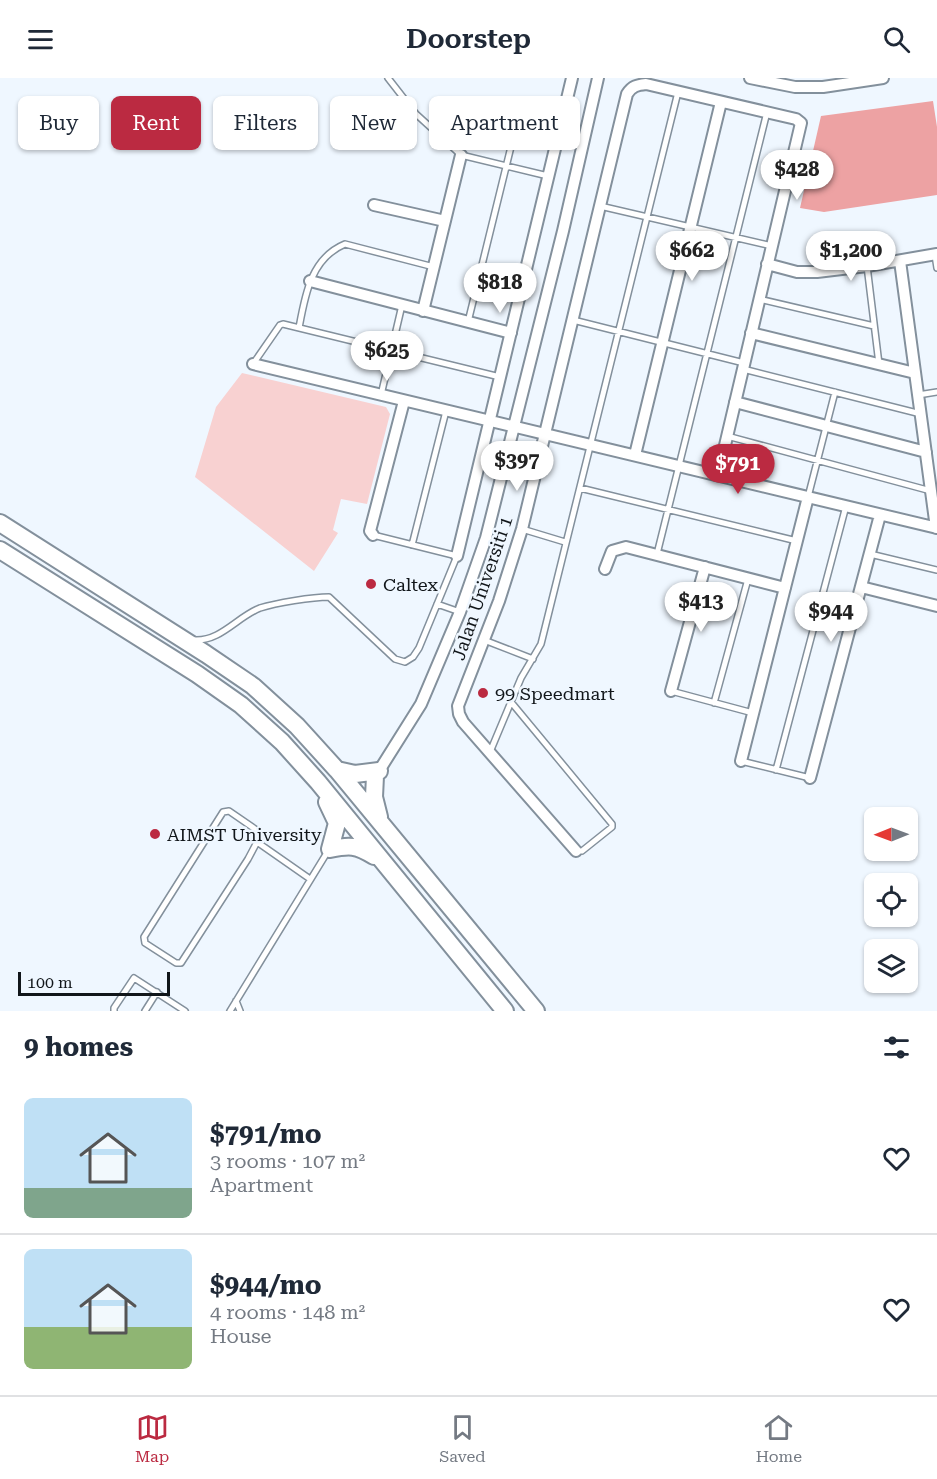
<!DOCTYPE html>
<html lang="en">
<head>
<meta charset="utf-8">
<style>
	:root { --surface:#fff; --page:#f2f2f3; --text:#1f2937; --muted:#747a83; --line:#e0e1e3; --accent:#bb2a41 }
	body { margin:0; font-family:"Roboto Serif",serif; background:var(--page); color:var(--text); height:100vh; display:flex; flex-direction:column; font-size:22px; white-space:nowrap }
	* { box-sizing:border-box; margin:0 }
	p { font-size:20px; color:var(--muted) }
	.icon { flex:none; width:33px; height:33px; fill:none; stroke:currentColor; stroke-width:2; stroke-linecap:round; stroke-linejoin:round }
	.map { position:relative; height:933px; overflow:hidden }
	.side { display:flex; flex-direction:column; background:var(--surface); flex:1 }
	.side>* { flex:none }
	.banner { position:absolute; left:18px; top:18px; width:600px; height:54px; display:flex; gap:12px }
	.needle { width:39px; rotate:269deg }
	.fabs { position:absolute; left:864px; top:729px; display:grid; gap:12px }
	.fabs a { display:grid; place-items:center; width:54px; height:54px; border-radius:9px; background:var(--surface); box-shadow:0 2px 4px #0004; font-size:30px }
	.scale { position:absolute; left:18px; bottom:15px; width:152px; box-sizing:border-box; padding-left:6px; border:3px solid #11161a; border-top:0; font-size:16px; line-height:21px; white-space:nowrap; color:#11161a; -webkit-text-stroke:4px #eff7ff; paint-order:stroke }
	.price { position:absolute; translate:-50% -51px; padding:0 14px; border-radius:21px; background:#fff; color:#222; font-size:20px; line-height:39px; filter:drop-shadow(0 2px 3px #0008) }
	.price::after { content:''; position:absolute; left:50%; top:36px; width:18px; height:14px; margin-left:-9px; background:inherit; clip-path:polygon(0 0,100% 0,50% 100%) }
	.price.current { background:var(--accent); color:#fff }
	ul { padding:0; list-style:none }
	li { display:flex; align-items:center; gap:18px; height:150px; padding:0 24px }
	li+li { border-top:2px solid var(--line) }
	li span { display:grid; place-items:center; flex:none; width:168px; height:120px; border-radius:9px; color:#555 }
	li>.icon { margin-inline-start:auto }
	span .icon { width:72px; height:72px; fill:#fffc; stroke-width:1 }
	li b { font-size:26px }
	h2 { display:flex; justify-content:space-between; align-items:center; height:72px; padding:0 24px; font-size:26px }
	.tag { padding:0 21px; border-radius:9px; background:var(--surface); box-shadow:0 2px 4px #0004; font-size:21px; line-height:54px }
	.tag.current { background:var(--accent); color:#fff }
	header { display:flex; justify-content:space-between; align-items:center; height:78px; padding:0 24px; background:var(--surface); font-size:27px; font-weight:600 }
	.menu { display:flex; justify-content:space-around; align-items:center; height:84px; border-top:2px solid var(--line); background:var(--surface); font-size:16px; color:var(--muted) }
	.menu a { display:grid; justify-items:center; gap:3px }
	.menu .current { color:var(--accent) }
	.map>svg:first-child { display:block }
	.green { fill:#f8d1d1 }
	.water { fill:#eda2a3 }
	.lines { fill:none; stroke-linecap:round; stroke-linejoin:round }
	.service-casing { stroke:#83909c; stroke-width:8 }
	.minor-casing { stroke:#83909c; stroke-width:14 }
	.primary-casing { stroke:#83909c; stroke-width:20 }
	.service { stroke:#fff; stroke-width:5 }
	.minor { stroke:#fff; stroke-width:10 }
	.primary { stroke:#fff; stroke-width:16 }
	.poi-dot { fill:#bb2a41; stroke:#eff7ff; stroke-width:2 }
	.labels { text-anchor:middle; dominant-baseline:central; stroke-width:5; stroke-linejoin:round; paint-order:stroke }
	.poi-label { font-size:18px; fill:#11161a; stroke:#eff7ff; text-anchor:start }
	.street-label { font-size:18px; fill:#11161a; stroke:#eff7ff }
</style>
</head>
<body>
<header><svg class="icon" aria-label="menu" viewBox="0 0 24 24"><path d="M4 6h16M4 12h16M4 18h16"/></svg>Doorstep<svg class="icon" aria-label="search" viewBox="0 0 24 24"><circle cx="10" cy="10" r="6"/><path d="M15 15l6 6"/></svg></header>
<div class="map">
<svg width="937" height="933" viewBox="0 0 937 933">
	<rect width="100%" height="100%" fill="#eff7ff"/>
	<path class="green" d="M 242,295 L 386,329 L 390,336 L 367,426 L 341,421 L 333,452 L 338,455 L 314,493 L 195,399 L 216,329 Z"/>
	<path class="water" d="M 933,23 L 937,49 L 937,117 L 824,134 L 800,130 L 821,38 Z"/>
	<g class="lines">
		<defs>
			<path id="service" d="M 388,0 L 416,36 L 461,77 L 548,98
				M 600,128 L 772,168
				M 935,177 L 937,190
				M 867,188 L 879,286
				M 759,221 L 874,248
				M 573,242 L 744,285
				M 468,244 L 519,36
				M 299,250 C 305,217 311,180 345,166 L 434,189
				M 253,286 L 280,247 L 283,246 L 500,299
				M 743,291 L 921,336
				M 381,317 L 402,227
				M 918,317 L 937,314
				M 727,358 L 931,413
				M 580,410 L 797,463
				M 808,419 L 835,314
				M 522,451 L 565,464
				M 412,467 L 446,333
				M 657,476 L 767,34
				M 870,476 L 937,492
				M 437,526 L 460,534
				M 195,562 C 221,563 237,539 260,530 C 276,525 312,519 329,519 L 395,581 L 405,584 L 413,579 L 419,570 L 457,478 L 373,457
				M 484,562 L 533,581
				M 671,613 L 753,635
				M 511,624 L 612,746 L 612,749 L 582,773 L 576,773
				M 714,625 L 748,501
				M 490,674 L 521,600 L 541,566 L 678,14
				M 741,683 L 810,700
				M 776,692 L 846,428
				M 257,764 L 259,759 L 258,753 L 229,733 L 223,734 L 144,859 L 145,865 L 176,885 L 181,885 L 248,781 L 257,764 L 310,801
				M 236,923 L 240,933
				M 114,933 L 114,930 L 134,900 L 185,933
				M 145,933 L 157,914
				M 230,933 L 328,773"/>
			<path id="minor" d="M 750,0 L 795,9 L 823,9 L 883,0
				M 374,127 L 445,143
				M 900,183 L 936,450
				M 767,186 L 797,194 L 817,194 L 867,188 L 937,176
				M 310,203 L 511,255
				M 423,233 L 461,77
				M 751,255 L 915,295
				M 253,286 L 937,450
				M 735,324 L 926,374
				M 635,377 L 721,24
				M 373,457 L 370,453 L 404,323
				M 457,478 L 572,0
				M 605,491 L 612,473 L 626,469 L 785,510
				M 861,509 L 937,528
				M 671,613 L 705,489
				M 741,683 L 808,419
				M 377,696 L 421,626 L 460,534 L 486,460 L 563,153 L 598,0
				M 810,700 L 880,437
				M 576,773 L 463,644 L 459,636 L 458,628 L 499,523 L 522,451 L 627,16 C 632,8 637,7 646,6 L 796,41 L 801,45 L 718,397"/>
			<path id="primary" d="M 0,445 L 206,576 L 253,608 L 297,648 L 337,692 L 536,933
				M 0,472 L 197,596 L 241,627 L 282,664 L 318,704 L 505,933
				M 337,692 L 355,696 L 379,693
				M 375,698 L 374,719 L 379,739
				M 327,724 L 337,745 L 330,771 C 350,767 356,767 374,778"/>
		</defs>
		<use href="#service" class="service-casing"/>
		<use href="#minor" class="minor-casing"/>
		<use href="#primary" class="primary-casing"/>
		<use href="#service" class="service"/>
		<use href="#minor" class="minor"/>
		<use href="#primary" class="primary"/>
	</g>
	<g class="poi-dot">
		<circle cx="371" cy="506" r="6"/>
		<circle cx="483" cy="615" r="6"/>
		<circle cx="155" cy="756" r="6"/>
	</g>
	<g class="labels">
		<g class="poi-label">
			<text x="383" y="506">Caltex</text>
			<text x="495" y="615">99 Speedmart</text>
			<text x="167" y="756">AIMST University</text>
		</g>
		<g class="street-label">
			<text transform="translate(482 510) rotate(-71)">Jalan Universiti 1</text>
		</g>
	</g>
</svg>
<div class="fabs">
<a><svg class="needle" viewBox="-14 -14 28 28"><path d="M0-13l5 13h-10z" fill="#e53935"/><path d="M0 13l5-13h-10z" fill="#747a83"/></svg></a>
<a><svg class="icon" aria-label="locate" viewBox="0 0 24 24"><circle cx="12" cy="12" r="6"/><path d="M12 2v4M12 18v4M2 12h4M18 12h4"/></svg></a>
<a><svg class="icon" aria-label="layers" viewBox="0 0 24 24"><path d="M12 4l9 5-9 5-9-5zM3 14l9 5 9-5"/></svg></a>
</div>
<div class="scale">100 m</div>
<b class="price" style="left:797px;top:123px">$428</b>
<b class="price" style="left:692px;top:204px">$662</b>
<b class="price" style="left:851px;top:204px">$1,200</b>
<b class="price" style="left:500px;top:236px">$818</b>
<b class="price" style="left:387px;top:304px">$625</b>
<b class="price" style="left:517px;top:414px">$397</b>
<b class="price current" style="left:738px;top:417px">$791</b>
<b class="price" style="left:701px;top:555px">$413</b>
<b class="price" style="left:831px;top:565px">$944</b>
<div class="banner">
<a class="tag">Buy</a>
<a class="tag current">Rent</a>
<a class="tag">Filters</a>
<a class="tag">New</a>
<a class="tag">Apartment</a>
</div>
</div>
<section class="side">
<h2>9 homes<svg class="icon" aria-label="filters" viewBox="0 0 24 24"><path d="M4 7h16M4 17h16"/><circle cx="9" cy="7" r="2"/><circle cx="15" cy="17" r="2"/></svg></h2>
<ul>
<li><span style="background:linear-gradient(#bfe0f5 75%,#7fa58c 0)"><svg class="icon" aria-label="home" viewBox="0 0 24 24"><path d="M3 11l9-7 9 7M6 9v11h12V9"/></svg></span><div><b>$791/mo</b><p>3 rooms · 107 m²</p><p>Apartment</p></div><svg class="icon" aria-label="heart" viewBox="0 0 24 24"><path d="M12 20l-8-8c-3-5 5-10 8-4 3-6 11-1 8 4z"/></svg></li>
<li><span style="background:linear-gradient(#bfe0f5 65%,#8fb573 0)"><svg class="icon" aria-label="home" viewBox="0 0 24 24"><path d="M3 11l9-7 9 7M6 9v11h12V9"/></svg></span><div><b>$944/mo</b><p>4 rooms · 148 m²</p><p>House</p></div><svg class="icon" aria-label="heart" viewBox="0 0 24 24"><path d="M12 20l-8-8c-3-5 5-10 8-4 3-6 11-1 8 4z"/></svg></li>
</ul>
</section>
<nav class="menu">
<a class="current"><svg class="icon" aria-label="map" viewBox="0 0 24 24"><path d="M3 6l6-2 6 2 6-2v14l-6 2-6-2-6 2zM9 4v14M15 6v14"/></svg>Map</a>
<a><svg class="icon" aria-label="saved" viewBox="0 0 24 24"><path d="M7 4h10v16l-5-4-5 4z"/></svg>Saved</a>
<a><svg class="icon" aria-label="home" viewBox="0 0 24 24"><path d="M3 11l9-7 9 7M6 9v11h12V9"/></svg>Home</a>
</nav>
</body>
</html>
